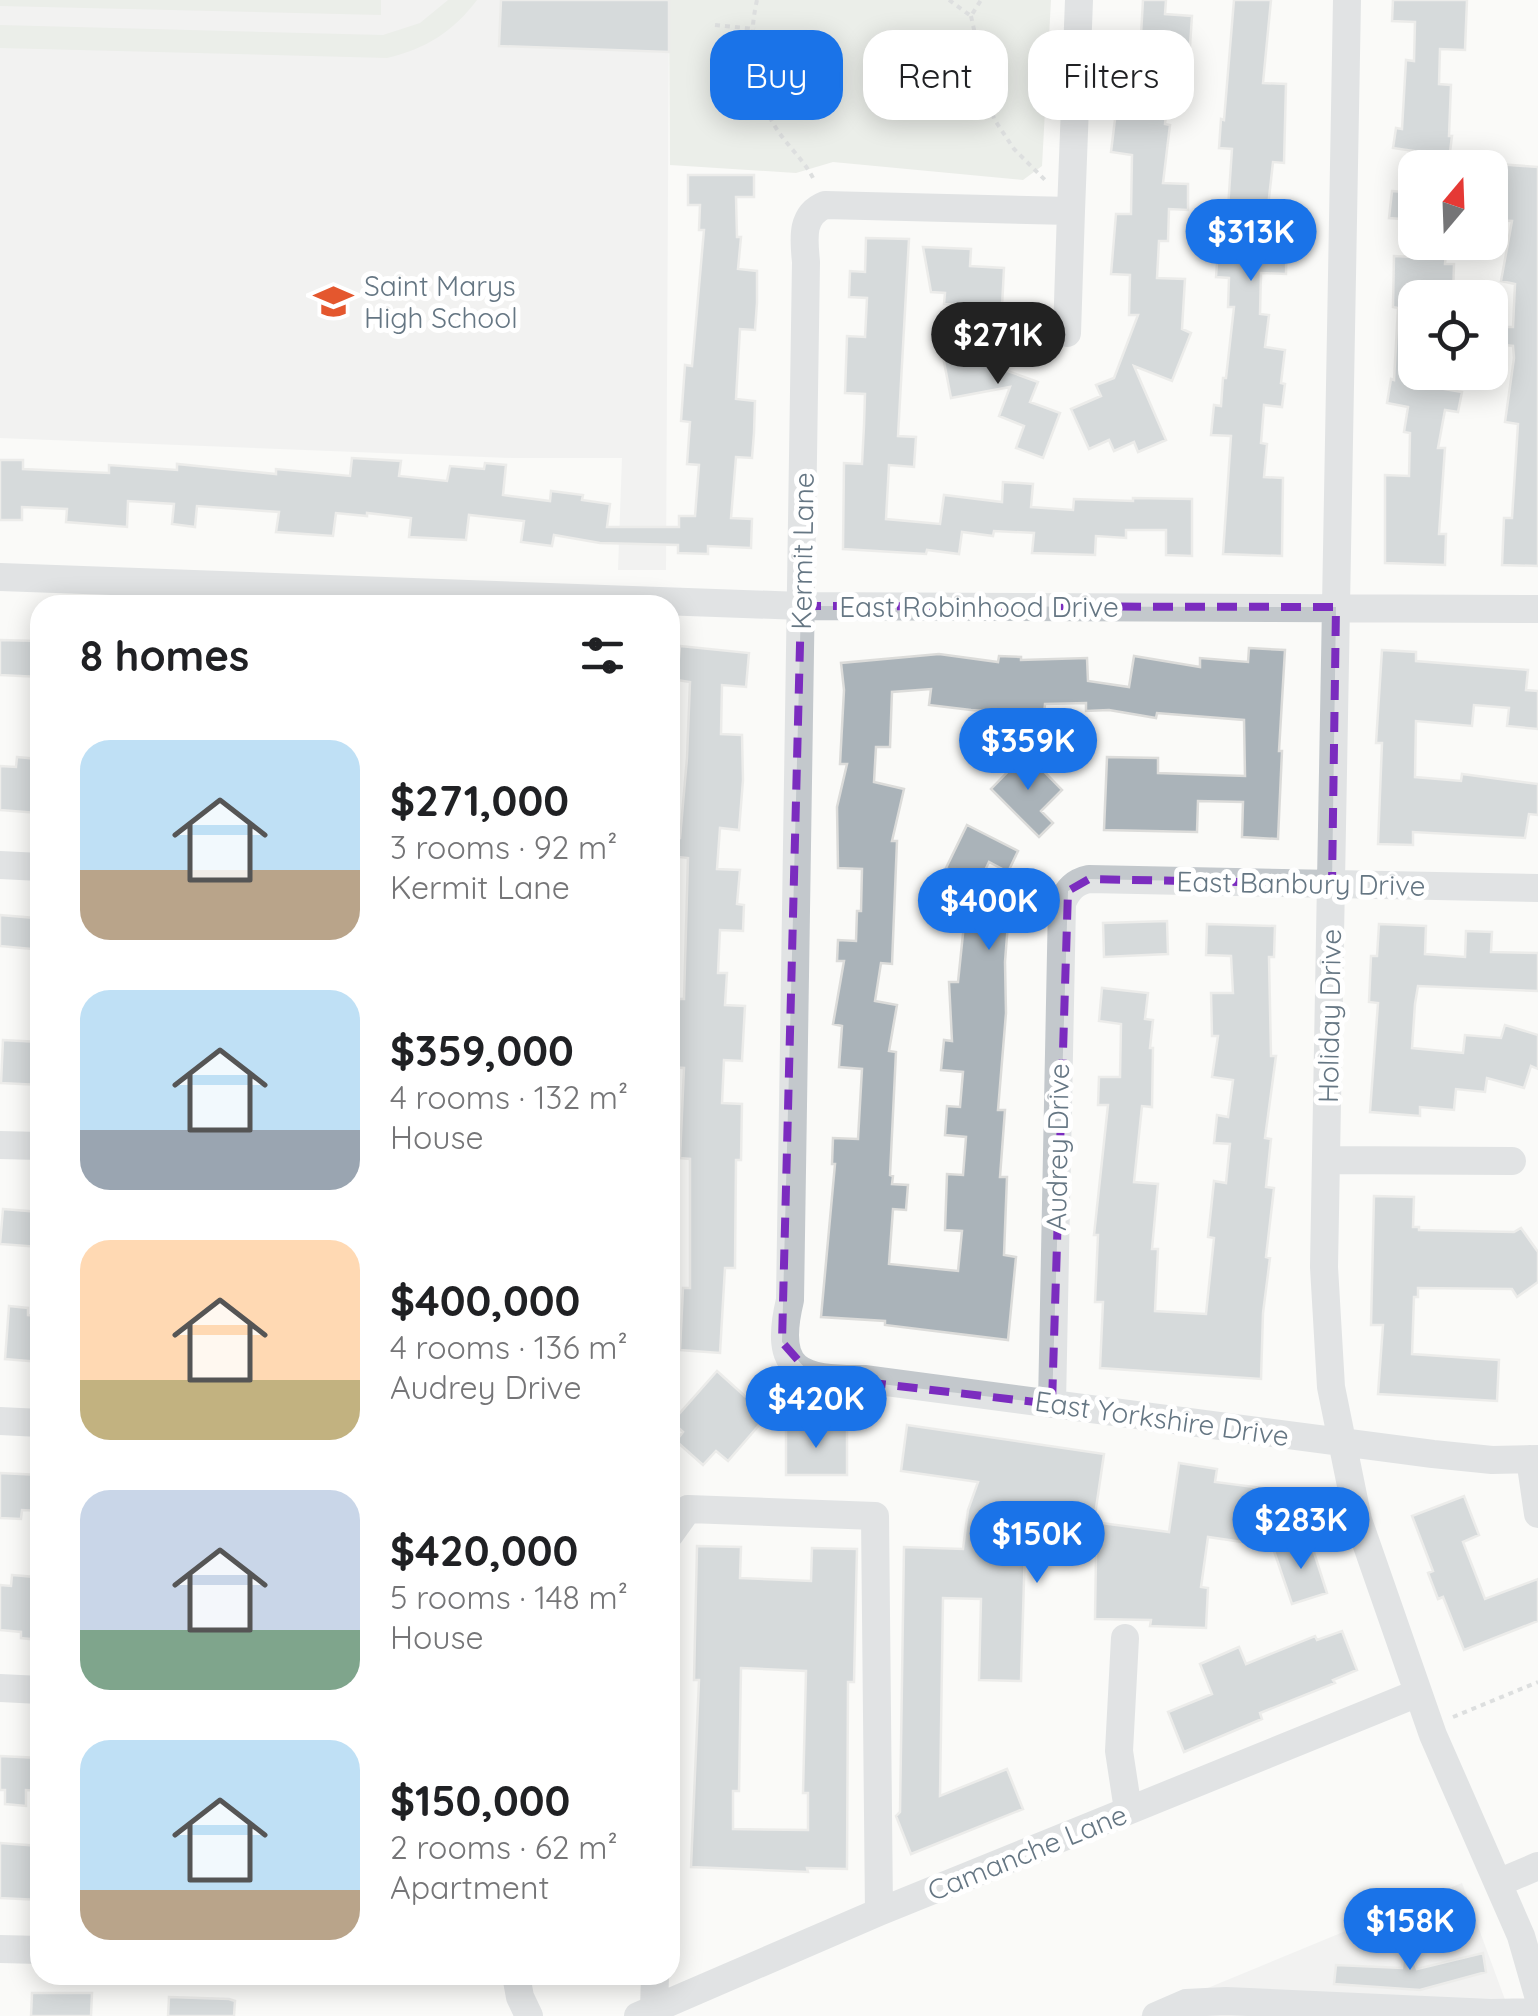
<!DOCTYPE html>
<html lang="en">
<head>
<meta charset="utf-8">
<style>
	:root { --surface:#fff; --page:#f6f6f6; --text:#202124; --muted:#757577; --accent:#1a73e8 }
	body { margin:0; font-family:Quicksand,sans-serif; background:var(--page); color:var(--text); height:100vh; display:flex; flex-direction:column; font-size:38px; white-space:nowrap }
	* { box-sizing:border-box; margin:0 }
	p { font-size:32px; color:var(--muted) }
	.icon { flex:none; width:55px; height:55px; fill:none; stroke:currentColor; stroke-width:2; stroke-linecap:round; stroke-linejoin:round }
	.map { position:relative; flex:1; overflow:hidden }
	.side { position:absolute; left:30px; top:595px; width:650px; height:1390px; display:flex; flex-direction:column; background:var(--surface); border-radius:30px; box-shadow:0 5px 25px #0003 }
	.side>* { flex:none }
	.hud { position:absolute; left:710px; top:30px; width:678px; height:90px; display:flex; gap:20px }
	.needle { width:65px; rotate:19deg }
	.buttons { position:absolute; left:1398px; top:150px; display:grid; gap:20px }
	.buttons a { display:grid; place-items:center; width:110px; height:110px; border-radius:20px; background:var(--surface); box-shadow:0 5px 25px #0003; font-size:50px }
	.price { position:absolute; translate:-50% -85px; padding:0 22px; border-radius:35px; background:var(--accent); color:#fff; font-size:32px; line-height:65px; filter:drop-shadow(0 2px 5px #0008) }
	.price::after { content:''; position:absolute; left:50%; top:60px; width:30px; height:22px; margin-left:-15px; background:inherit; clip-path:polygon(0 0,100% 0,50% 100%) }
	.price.selected { background:#222; color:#fff }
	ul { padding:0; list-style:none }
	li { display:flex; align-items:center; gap:30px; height:250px; padding:0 50px }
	li span { display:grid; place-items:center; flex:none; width:280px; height:200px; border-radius:30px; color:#555 }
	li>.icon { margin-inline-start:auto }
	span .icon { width:120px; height:120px; fill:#fffc; stroke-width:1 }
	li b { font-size:42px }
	h2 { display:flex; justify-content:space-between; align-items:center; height:120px; padding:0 50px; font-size:42px }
	.chip { padding:0 35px; border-radius:30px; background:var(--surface); box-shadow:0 5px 25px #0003; font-size:35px; line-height:90px }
	.chip.selected { background:var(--accent); color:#fff }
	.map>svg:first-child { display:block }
	.built { fill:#e8e9e9 }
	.green { fill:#dadfd7 }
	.building { fill:#aab3b9; stroke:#dcdcda; stroke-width:2.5; fill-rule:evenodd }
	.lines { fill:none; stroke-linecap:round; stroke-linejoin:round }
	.path { stroke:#bbbfc2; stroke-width:4; stroke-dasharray:5 5; stroke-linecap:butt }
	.minor { stroke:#c3c8cc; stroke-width:28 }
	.marked { fill:none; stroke:#7b2cbf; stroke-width:8; stroke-dasharray:20 12; stroke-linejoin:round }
	.labels { text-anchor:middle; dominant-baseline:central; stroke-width:10; stroke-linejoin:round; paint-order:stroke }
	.poi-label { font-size:28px; fill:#657683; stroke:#fff; text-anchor:start }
	.street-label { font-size:28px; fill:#657683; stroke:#fff }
</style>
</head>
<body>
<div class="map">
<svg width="1538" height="2016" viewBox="0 0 1538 2016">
	<rect width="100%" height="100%" fill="#fafaf8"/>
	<path class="built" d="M 0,0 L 669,0 L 666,570 L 618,570 L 622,458 L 512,458 L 0,438 Z
		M 1462,1883 L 1511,2016 L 1140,2016 Z"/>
	<path class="green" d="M 0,0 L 381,0 L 381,15 L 0,6 Z
		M 448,0 L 477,0 C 453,32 425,49 387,58 L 0,48 L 0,25 L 383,35 L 420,23 Z
		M 669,0 L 1051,0 L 1042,166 L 1023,180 L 833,162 L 796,173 L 670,165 Z"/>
	<path class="building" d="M 501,0 L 669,0 L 669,52 L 499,46 Z
		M 1143,0 L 1166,0 L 1165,14 L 1192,16 L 1190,46 L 1173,45 L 1165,124 L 1170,125 L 1163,183 L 1188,184 L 1188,210 L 1169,209 L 1168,241 L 1159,241 L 1157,278 L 1185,279 L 1182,329 L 1191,333 L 1172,381 L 1134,366 L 1166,440 L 1138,452 L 1134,442 L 1114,451 L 1109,440 L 1089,449 L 1071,409 L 1101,396 L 1096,385 L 1114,378 L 1138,315 L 1129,315 L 1130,275 L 1111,274 L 1116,214 L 1131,214 L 1132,155 L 1111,152 L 1116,111 L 1112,111 L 1115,86 L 1131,87 L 1135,52 L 1140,52 Z
		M 1234,0 L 1271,0 L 1263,83 L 1286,84 L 1284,163 L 1273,162 L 1267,216 L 1287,218 L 1286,274 L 1261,273 L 1260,314 L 1269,315 L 1265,347 L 1285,350 L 1281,383 L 1285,384 L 1282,407 L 1264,405 L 1261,443 L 1267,444 L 1264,477 L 1283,478 L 1282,556 L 1223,554 L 1231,436 L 1211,435 L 1214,405 L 1221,406 L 1223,378 L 1226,378 L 1234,307 L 1228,307 L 1229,278 L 1216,277 L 1221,207 L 1228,208 L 1232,149 L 1219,148 L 1221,119 L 1224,120 Z
		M 1393,0 L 1467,0 L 1465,50 L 1440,49 L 1439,84 L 1451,85 L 1449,136 L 1452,136 L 1448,168 L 1412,168 L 1414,151 L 1393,148 L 1396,128 L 1402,129 L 1406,60 L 1414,61 L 1415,22 L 1392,21 Z
		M 1497,164 L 1538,167 L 1538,566 L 1502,565 L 1504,518 L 1512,518 L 1518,424 L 1505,422 L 1514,358 L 1513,346 L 1504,345 L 1505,327 L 1513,327 L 1515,284 L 1501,281 L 1512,221 L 1494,220 Z
		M 688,175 L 754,175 L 754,197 L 736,197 L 737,237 L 741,237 L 738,269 L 757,271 L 757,303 L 755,330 L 740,329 L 736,399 L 755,401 L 754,433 L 752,458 L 736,457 L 731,518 L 752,519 L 751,548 L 708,546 L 708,554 L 678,553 L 678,545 L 600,543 L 554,535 L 552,546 L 521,542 L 524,521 L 469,515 L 466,540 L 409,537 L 411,518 L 367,513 L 367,516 L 336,513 L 333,536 L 276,532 L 279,512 L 197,506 L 195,527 L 172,524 L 174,504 L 128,501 L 127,527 L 66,522 L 67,509 L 22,507 L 22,520 L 0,520 L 0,460 L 23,460 L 23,469 L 109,473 L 109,465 L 177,470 L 177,464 L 276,474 L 276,469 L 350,476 L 352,458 L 401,461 L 399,476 L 447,481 L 450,466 L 484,469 L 485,463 L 506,465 L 503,495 L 550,501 L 551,491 L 583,495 L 582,500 L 610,504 L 607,527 L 679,527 L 679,516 L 695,516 L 699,465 L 687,464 L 690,422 L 681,421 L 685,365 L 692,366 L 704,230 L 699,230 L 700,205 L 688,205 Z
		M 1392,191 L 1415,193 L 1415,220 L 1389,218 Z
		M 866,238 L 909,239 L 898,436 L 916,437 L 914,467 L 889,465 L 886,519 L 940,524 L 944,495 L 1002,502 L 1003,482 L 1033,484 L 1031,507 L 1073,510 L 1074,499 L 1133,501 L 1133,498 L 1192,499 L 1192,556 L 1166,555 L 1166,530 L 1126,530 L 1126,538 L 1096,536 L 1095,555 L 1032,553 L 1034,533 L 994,531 L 993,536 L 962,532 L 959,554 L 927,550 L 926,554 L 843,549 L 844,463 L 862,464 L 864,426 L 865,394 L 845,393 L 847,336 L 865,337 L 867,298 L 849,297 L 850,271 L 865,272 Z
		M 1413,242 L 1447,242 L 1445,264 L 1454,264 L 1453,298 L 1415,298 L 1415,384 L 1462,392 L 1458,412 L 1445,410 L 1438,448 L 1445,448 L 1439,534 L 1446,534 L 1445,565 L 1385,563 L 1385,475 L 1409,476 L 1410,433 L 1404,432 L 1408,407 L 1387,403 L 1391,379 L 1394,380 L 1398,308 L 1393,307 L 1394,256 L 1412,257 Z
		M 923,247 L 971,249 L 970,266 L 1004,268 L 1002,307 L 944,304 L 945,293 L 931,292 Z
		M 995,331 L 1002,369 L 1038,382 L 1030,402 L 1060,413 L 1043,458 L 1016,448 L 1024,426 L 999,416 L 1010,387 L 951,398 L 940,341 Z
		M 0,640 L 40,641 L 40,677 L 0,675 Z
		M 680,646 L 749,653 L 746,687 L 722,685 L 721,734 L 742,735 L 743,780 L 739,830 L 720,828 L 717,869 L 740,870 L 737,904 L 744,905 L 743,931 L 720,930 L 718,973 L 727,973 L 725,1005 L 745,1006 L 742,1061 L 724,1060 L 722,1103 L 742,1104 L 741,1160 L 736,1160 L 735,1268 L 725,1268 L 720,1353 L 680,1350 L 683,1288 L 690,1288 L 690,1159 L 680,1158 L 684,1068 L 670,1067 L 670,1035 L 677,1035 L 679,999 L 684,999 L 688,858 L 670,856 L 672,838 L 680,838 L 687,758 L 690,682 L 677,680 Z
		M 1249,648 L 1285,650 L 1279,751 L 1282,751 L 1278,839 L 1242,837 L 1243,802 L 1198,801 L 1197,832 L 1104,830 L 1107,757 L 1158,758 L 1158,773 L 1245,776 L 1244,720 L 1157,713 L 1156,718 L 1109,710 L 1086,711 L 1086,703 L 1045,704 L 1044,715 L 971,710 L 929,705 L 931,689 L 892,692 L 890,747 L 876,747 L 874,782 L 904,789 L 892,841 L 897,841 L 892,964 L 881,963 L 875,1001 L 897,1005 L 889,1051 L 896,1052 L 890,1175 L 893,1176 L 892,1184 L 908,1185 L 906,1210 L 893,1209 L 889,1264 L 958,1271 L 962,1231 L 945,1230 L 947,1174 L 963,1175 L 966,1137 L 945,1135 L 947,1106 L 960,1107 L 963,1072 L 941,1070 L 944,1040 L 952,1041 L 949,982 L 958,982 L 964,924 L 946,923 L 948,905 L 1009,910 L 1005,962 L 1006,1013 L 998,1110 L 1005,1110 L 1000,1177 L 1007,1177 L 1004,1255 L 1016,1257 L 1008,1340 L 885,1325 L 885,1321 L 821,1317 L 835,1164 L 832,1164 L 833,1138 L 858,1139 L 862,1069 L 839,1067 L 842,1026 L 833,1024 L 844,961 L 837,961 L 838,940 L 856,941 L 857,911 L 861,911 L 862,869 L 838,868 L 837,807 L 847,764 L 840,764 L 844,690 L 841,663 L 939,654 L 998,662 L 999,656 L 1021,657 L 1021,660 L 1087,658 L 1088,681 L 1129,687 L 1134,656 L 1200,667 L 1200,658 L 1248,662 Z
		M 1382,650 L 1416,652 L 1416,661 L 1528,670 L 1526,690 L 1538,691 L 1538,729 L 1507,726 L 1509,708 L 1474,705 L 1472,726 L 1416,721 L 1415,777 L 1461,781 L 1462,774 L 1538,784 L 1538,815 L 1529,814 L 1525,838 L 1413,832 L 1413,845 L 1378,844 L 1382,743 L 1376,743 Z
		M 1026,753 L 1062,790 L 1041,811 L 1053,823 L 1039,837 L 991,789 Z
		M 17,757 L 38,759 L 40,764 L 38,813 L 0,810 L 0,766 L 16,767 Z
		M 967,825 L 1018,851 L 1008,872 L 989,862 L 978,885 L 946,868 Z
		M 0,915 L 35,918 L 32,949 L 0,946 Z
		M 1167,921 L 1168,954 L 1104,957 L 1103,923 Z
		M 1207,924 L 1275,926 L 1274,957 L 1269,957 L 1271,1056 L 1276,1056 L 1265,1138 L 1271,1139 L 1266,1187 L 1274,1188 L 1266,1257 L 1270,1258 L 1263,1313 L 1261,1379 L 1100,1368 L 1103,1302 L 1095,1302 L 1098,1235 L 1094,1235 L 1108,1105 L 1098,1105 L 1099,1077 L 1120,1077 L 1121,1024 L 1099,1021 L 1102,988 L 1148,993 L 1145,1019 L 1153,1020 L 1150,1048 L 1153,1048 L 1152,1107 L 1142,1106 L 1134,1182 L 1158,1184 L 1152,1249 L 1158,1249 L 1155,1311 L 1206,1314 L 1214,1238 L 1208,1237 L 1214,1181 L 1226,1183 L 1230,1144 L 1214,1143 L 1217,1115 L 1228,1117 L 1233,1080 L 1212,1077 L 1218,1036 L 1212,1036 L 1211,993 L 1233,993 L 1231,956 L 1206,955 Z
		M 1379,924 L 1426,926 L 1425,954 L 1465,957 L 1466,931 L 1492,932 L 1491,952 L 1538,953 L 1538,991 L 1418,986 L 1415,1004 L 1412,1048 L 1463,1053 L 1465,1035 L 1501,1038 L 1505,1025 L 1538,1035 L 1538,1069 L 1531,1066 L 1524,1088 L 1487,1078 L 1485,1092 L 1456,1089 L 1454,1110 L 1420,1107 L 1420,1116 L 1370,1112 L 1378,1003 L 1369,1002 L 1371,956 L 1377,956 Z
		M 3,1040 L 40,1042 L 40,1085 L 1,1083 Z
		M 1374,1196 L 1414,1197 L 1413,1227 L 1419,1227 L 1419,1230 L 1514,1232 L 1521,1228 L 1538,1252 L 1538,1282 L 1517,1297 L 1512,1289 L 1418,1288 L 1418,1297 L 1414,1297 L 1412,1354 L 1499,1360 L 1497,1401 L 1378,1394 L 1383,1325 L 1371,1325 Z
		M 3,1209 L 40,1212 L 40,1247 L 0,1244 Z
		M 9,1306 L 28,1308 L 28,1315 L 40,1316 L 40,1362 L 5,1359 Z
		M 717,1371 L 767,1416 L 728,1461 L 716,1451 L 703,1465 L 676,1441 L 683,1432 L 672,1422 Z
		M 907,1425 L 1104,1454 L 1094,1522 L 1169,1532 L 1179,1463 L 1217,1469 L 1215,1482 L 1277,1490 L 1270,1546 L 1208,1537 L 1201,1587 L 1208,1588 L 1206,1628 L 1150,1626 L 1151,1620 L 1095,1619 L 1096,1556 L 1025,1547 L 1021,1681 L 979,1680 L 981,1599 L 943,1598 L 940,1796 L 1007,1769 L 1023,1809 L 911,1854 L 896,1816 L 900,1812 L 904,1547 L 963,1549 L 968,1510 L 978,1482 L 901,1471 Z
		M 786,1427 L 847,1428 L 847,1475 L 786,1475 Z
		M 0,1473 L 40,1475 L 40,1511 L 22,1510 L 21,1519 L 0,1518 Z
		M 1464,1496 L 1479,1535 L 1463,1542 L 1485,1599 L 1538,1579 L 1538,1621 L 1464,1650 L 1443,1597 L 1438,1599 L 1428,1573 L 1433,1571 L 1412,1516 Z
		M 1310,1540 L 1327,1593 L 1292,1604 L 1274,1551 Z
		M 697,1546 L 741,1547 L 740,1578 L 811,1581 L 812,1548 L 857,1549 L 854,1682 L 848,1682 L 847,1869 L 807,1868 L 808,1872 L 691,1867 L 699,1680 L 694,1680 ZM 741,1668 L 806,1671 L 803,1793 L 808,1793 L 808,1830 L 733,1829 L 733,1791 L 739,1791 Z
		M 12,1575 L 35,1577 L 34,1595 L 40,1596 L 40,1640 L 21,1638 L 21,1632 L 0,1630 L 0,1585 L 11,1586 Z
		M 1342,1631 L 1357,1670 L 1333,1680 L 1335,1683 L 1260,1713 L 1262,1719 L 1184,1752 L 1168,1712 L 1212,1694 L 1200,1664 L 1239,1647 L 1246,1664 L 1315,1636 L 1317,1640 Z
		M 0,1756 L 40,1758 L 40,1791 L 26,1790 L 26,1806 L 5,1804 L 5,1790 L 0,1790 Z
		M 0,1843 L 40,1846 L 40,1900 L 0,1898 Z
		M 1405,1934 L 1417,1969 L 1483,1953 L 1486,1972 L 1420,1990 L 1334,1984 L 1336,1965 L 1402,1968 Z
		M 32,1993 L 92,1993 L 91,2016 L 31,2016 Z
		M 169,1997 L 229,1999 L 235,2001 L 234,2016 L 168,2016 Z"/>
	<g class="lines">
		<path class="path" d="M 757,0 C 747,44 752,93 778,131 C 790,149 806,162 815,182
			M 949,0 L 971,16 L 981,0
			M 971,16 L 994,119 L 1014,149 L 1045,180
			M 715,25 L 755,29
			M 1453,1717 L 1538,1682"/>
		<path class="minor" d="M 1079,0 L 1071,211 L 825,205 C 800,215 804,240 806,262 L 790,1300 C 773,1371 799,1380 864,1379 L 1433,1454 L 1492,1460 L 1538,1459
			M 1347,0 L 1324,1267 L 1331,1387 L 1358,1520 L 1433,1735 L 1521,1936 L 1538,1995
			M 1067,333 L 1071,211
			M 0,577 L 801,606 L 1538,609
			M 0,865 L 40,867
			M 0,1145 L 40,1146
			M 1326,1160 L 1512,1161
			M 1052,1404 L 1062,903 C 1068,889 1075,882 1089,879 L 1538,888
			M 0,1421 L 40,1423
			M 1530,1459 L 1538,1514
			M 670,1534 L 688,1509 L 875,1516 L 879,1912
			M 1125,1638 L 1119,1751 L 1128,1810
			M 0,1688 L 40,1690
			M 1498,1883 L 1538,1866
			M 0,1949 L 40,1950
			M 516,1975 L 520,1997 L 529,2016
			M 654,2009 L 655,1975
			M 1491,2013 L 1538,2012
			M 638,2016 L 879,1912 L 1418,1693
			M 1156,2016 L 1186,2003 L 1226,2001 L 1491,2013 L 1491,2016"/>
	</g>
	<path d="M0 0H1538V2016H0ZM 801,606 L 1336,607 L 1332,884 L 1089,879 L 1068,891 L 1052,1404 L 812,1376 L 782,1342 Z" fill="#fafaf8" fill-opacity=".55" fill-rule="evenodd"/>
	<path class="marked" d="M 801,606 L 1336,607 L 1332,884 L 1089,879 L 1068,891 L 1052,1404 L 812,1376 L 782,1342 Z"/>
	<defs>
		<symbol id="school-bare" viewBox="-9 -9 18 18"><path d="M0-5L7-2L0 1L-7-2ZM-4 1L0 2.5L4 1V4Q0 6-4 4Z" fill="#e4572e" stroke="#fff" stroke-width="2.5" paint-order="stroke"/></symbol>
	</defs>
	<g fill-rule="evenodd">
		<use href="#school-bare" x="306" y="274" width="55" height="55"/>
	</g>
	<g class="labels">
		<g class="poi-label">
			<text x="364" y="285">Saint Marys<tspan x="364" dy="32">High School</tspan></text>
		</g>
		<g class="street-label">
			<text transform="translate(802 551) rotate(-89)">Kermit Lane</text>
			<text x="979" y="606">East Robinhood Drive</text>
			<text transform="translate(1301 883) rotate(1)">East Banbury Drive</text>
			<text transform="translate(1329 1016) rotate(-89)">Holiday Drive</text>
			<text transform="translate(1057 1147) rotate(-89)">Audrey Drive</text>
			<text transform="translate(1162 1418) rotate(8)">East Yorkshire Drive</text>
			<text transform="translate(1027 1852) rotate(-22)">Camanche Lane</text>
		</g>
	</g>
</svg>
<div class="buttons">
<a><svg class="needle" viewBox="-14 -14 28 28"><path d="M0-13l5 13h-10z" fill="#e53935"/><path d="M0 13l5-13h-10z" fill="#757577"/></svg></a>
<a><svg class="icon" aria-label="locate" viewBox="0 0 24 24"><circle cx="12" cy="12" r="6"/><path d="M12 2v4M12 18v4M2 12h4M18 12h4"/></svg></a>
</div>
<b class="price" style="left:1251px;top:284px">$313K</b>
<b class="price selected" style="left:998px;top:387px">$271K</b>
<b class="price" style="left:1028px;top:793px">$359K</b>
<b class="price" style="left:989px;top:953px">$400K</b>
<b class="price" style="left:816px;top:1451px">$420K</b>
<b class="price" style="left:1301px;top:1572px">$283K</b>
<b class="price" style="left:1037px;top:1586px">$150K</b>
<b class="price" style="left:1410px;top:1973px">$158K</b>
<div class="hud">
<a class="chip selected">Buy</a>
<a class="chip">Rent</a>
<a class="chip">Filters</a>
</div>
<section class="side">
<h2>8 homes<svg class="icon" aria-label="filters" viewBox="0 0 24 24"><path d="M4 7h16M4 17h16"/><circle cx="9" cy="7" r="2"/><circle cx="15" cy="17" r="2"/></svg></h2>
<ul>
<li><span style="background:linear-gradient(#bfe0f5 65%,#b9a48a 0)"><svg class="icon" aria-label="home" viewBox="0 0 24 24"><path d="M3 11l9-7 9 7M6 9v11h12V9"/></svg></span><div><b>$271,000</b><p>3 rooms · 92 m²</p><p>Kermit Lane</p></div></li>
<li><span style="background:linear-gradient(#bfe0f5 70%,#9aa5b1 0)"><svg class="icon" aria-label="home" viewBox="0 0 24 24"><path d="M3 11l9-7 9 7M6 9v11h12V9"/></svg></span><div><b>$359,000</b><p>4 rooms · 132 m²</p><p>House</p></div></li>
<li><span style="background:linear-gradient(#ffd9b3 70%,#c2b280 0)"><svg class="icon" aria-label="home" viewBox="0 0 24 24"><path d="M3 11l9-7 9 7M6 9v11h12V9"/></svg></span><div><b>$400,000</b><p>4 rooms · 136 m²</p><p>Audrey Drive</p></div></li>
<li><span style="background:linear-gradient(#c9d6e8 70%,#7fa58c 0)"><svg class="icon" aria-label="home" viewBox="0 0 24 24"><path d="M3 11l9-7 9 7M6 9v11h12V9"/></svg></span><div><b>$420,000</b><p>5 rooms · 148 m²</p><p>House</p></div></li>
<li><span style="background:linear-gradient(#bfe0f5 75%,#b9a48a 0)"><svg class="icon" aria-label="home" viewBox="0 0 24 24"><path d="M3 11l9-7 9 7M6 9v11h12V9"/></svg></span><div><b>$150,000</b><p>2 rooms · 62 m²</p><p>Apartment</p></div></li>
</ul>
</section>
</div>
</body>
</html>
